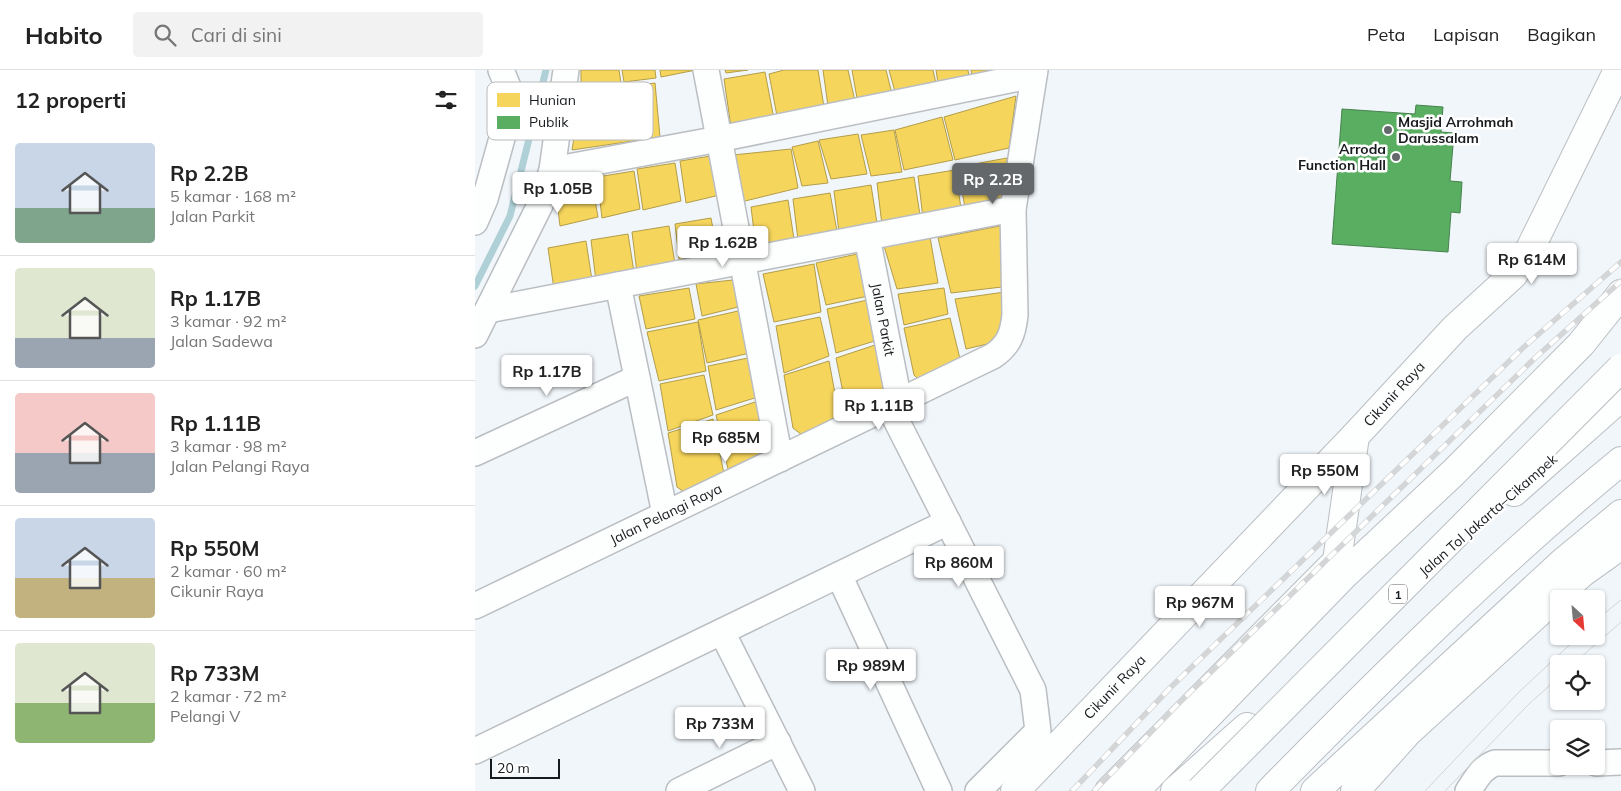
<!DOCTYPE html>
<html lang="id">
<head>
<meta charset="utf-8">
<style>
	:root { --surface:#fff; --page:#f2f2f2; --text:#222; --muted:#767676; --line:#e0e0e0; --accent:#64686b }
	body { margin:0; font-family:Mulish,sans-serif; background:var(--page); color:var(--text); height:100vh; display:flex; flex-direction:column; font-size:19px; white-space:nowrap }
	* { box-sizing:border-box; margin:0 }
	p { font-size:16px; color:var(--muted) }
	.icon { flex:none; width:28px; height:28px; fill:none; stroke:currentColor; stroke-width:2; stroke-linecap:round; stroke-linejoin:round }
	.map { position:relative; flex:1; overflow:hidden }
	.details { display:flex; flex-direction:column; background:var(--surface); width:475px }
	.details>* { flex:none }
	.needle { width:32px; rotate:154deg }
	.buttons { position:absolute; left:1075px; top:520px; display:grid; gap:10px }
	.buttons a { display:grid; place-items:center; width:55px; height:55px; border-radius:5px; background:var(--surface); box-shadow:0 1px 4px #0004; font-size:25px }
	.scale { position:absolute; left:15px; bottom:12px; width:70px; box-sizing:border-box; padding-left:5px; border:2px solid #181b1e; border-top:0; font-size:14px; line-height:18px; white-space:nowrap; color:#181b1e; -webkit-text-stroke:4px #fff; paint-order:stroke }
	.price { position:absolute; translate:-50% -42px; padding:0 11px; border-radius:5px; background:#fff; color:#222; font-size:16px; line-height:32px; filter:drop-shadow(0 1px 2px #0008) }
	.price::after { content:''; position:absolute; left:50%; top:30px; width:15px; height:11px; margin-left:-8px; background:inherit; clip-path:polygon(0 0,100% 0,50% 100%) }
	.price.selected { background:var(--accent); color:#fff }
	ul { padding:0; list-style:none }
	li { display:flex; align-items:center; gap:15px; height:125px; padding:0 15px }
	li+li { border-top:1px solid var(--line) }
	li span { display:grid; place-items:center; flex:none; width:140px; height:100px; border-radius:5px; color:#555 }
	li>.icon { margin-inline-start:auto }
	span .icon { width:60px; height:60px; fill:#fffc; stroke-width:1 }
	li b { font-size:21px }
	h2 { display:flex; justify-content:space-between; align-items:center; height:60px; padding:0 15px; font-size:21px }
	header { display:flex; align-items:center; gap:30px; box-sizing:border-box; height:70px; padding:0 25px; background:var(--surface); border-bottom:1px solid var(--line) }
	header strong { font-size:24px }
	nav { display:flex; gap:28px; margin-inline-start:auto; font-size:18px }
	.search { width:350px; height:45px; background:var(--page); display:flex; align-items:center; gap:12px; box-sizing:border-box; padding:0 18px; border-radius:5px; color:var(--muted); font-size:19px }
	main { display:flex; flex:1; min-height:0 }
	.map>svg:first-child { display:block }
	.homes { fill:#f6d55c; stroke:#b39d49 }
	.public { fill:#5aae61; stroke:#46824d }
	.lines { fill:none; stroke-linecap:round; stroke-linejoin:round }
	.stream { stroke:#aed0d6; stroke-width:7 }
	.street-casing { stroke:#babec2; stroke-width:28 }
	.secondary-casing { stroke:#babec2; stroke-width:30 }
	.highway-casing { stroke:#babec2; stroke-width:30 }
	.street { stroke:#fdfefe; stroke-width:25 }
	.secondary { stroke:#fdfefe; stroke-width:28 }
	.highway { stroke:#fdfefe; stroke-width:28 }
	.tram { stroke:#d3d5d6; stroke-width:1 }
	.rail-casing { stroke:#d3d5d6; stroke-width:5.5 }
	.rail { stroke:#fff; stroke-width:4; stroke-dasharray:11; stroke-linecap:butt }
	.highway-bridge-casing { stroke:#babec2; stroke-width:30; stroke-linecap:butt }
	.highway-bridge { stroke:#fdfefe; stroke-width:28 }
	.poi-dot { fill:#64686b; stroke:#fff; stroke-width:2 }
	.labels { text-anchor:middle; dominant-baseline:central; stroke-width:5; stroke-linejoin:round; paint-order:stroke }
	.shield { fill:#fff; stroke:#5d5f62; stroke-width:1 }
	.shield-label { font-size:12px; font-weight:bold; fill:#181b1e }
	.poi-label { font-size:14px; font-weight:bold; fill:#181b1e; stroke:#fff; text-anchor:start }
	.street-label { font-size:14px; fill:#181b1e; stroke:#fff }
	.key { fill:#fff; stroke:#babbbc; stroke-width:1 }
	.key-label { font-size:14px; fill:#181b1e }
</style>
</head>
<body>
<header>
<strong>Habito</strong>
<div class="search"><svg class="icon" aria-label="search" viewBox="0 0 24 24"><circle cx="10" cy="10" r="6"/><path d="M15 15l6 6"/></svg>Cari di sini</div>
<nav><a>Peta</a><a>Lapisan</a><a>Bagikan</a></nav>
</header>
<main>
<section class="details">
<h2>12 properti<svg class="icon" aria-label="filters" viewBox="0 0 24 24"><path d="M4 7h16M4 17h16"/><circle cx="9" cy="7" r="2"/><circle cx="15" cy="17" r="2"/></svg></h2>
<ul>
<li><span style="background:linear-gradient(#c9d6e8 65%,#7fa58c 0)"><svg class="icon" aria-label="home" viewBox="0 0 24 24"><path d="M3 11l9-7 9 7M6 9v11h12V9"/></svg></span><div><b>Rp 2.2B</b><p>5 kamar · 168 m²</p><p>Jalan Parkit</p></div></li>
<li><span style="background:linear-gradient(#dfe7d0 70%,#9aa5b1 0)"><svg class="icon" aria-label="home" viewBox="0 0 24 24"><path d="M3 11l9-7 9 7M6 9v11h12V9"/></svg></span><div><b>Rp 1.17B</b><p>3 kamar · 92 m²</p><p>Jalan Sadewa</p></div></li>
<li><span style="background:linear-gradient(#f6c9c9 60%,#9aa5b1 0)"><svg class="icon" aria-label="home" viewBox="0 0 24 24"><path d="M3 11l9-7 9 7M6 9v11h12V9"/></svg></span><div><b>Rp 1.11B</b><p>3 kamar · 98 m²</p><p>Jalan Pelangi Raya</p></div></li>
<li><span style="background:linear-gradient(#c9d6e8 60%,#c2b280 0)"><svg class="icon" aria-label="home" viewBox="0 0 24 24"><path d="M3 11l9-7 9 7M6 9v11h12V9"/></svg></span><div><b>Rp 550M</b><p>2 kamar · 60 m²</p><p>Cikunir Raya</p></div></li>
<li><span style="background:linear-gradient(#dfe7d0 60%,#8fb573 0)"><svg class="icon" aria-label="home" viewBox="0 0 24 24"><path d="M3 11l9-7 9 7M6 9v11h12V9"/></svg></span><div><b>Rp 733M</b><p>2 kamar · 72 m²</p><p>Pelangi V</p></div></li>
</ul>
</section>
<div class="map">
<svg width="1146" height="721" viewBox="0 0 1146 721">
	<rect width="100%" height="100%" fill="#f1f6fb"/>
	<path class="homes" d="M 106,0 L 144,0 L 146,13 L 106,19 Z
		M 147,0 L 180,0 L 181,8 L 149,12 Z
		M 185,0 L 221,0 L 186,7 Z
		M 250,0 L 273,0 L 251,3 Z
		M 309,0 L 343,0 L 349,37 L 302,46 L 294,4 Z
		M 348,0 L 373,0 L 380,31 L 353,36 Z
		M 377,0 L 411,0 L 418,28 L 383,34 Z
		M 414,0 L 458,0 L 462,18 L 422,29 Z
		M 461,0 L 493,0 L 494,6 L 463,13 Z
		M 496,0 L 523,0 L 497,6 Z
		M 290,2 L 299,49 L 256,57 L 249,9 Z
		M 180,13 L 185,67 L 97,80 L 106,23 Z
		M 541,26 L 534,78 L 480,90 L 469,47 Z
		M 467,47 L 478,90 L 429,100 L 420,60 Z
		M 419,60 L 427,102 L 396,106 L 386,65 Z
		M 383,64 L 392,104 L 356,109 L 344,70 Z
		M 343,71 L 353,113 L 327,116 L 317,77 Z
		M 316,79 L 323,118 L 266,132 L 258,85 Z
		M 242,85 L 249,124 L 211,133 L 205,91 Z
		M 532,88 L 531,126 L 490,138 L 483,97 Z
		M 200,93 L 206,131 L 168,140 L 162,99 Z
		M 480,100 L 486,138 L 448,148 L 443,106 Z
		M 159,101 L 165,139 L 127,148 L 122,107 Z
		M 439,107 L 445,145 L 407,155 L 402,113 Z
		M 116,108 L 123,147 L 85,156 L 80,115 Z
		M 396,115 L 402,153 L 364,162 L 359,121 Z
		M 355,123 L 362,161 L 323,170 L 318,129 Z
		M 313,130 L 319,169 L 281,178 L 276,137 Z
		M 236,148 L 243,186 L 205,196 L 200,154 Z
		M 530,155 L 527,217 L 476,223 L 463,168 Z
		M 194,156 L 200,194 L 162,203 L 157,162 Z
		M 153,164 L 159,202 L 121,211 L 116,170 Z
		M 455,167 L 463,213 L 422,219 L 409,176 Z
		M 111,171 L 117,210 L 79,219 L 73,178 Z
		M 391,182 L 398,225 L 351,235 L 341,193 Z
		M 339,194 L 346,242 L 299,252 L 288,204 Z
		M 267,209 L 271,235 L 227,246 L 221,214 Z
		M 214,218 L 220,249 L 171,259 L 164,226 Z
		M 469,218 L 473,244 L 429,255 L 423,224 Z
		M 530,222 L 533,256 L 525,271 L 491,279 L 480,229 Z
		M 397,229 L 406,269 L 361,283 L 352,239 Z
		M 272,239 L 279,282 L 232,293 L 223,250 Z
		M 345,247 L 354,286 L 309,303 L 301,256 Z
		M 475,248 L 486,293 L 446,312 L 439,305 L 429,258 Z
		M 223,252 L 231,301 L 184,311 L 172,262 Z
		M 406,273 L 417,324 L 372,342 L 361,288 Z
		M 278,287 L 286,326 L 241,340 L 233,296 Z
		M 354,291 L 364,345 L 327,365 L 318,358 L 309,305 Z
		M 229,305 L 238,345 L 193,361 L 185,314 Z
		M 286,330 L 298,381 L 253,399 L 241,345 Z
		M 238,349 L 249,404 L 212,424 L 202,417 L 193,363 Z"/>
	<path class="public" d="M 941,35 L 968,37 L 966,62 L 979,63 L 975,111 L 987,112 L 985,143 L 976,142 L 973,182 L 857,174 L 867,39 L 940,44 Z"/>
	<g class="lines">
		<path class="stream" d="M 0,216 L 35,146 L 71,0"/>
		<defs>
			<g id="street">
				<path d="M 231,0 L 305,389"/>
				<path d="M 77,100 L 244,69 L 559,5"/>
				<path d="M 0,152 L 10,129 L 38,29 L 26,0"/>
				<path id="s1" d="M 392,167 L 424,331"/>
				<path d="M 143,215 L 190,444"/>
				<path d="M 13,240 L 538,139"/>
				<path d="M 0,265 L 65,135 L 77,100 L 91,0"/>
				<path d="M 414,336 L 558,620 L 563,661 L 503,721"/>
				<path d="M 0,383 L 162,308"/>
				<path d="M 364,505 L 464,721"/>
				<path id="s2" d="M 0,536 L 518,286 C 534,275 538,264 540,245 L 538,139 L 560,0"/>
				<path d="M 247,562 L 327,721"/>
				<path d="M 0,681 L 473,452"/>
				<path d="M 1121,693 L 1146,692"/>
				<path d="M 204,721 L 303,672"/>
				<path d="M 993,721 C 1001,710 1006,698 1020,693 L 1084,693"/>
			</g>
			<g id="secondary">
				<path id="s3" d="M 540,721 L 880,366 L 980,258 L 1038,205 L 1053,183 L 1143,0"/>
				<path d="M 634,721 L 862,491 L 880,366"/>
			</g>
			<path id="highway" d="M 1039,422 L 1146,327
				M 660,721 L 869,505 L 978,403 L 1106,274 L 1146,224
				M 700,721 L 772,657
				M 795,721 C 908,606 1022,493 1146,391
				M 840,721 L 1087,493 L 1146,444
				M 880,721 L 933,662 L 1107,503 L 1146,475"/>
		</defs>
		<use href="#street" class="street-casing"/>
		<use href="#secondary" class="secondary-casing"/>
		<use href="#highway" class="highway-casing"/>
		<use href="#street" class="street"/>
		<use href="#secondary" class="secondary"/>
		<use href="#highway" class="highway"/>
		<path class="tram" d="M 1121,550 L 1146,530
			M 1098,594 L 1146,552
			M 950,721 L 1043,623 L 1104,566
			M 970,721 L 1053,635 L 1084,607"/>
		<defs>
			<path id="rail" d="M 597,721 L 696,617 L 1050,276 L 1146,192
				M 619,721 L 704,633 L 1060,288 L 1146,211"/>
		</defs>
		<use href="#rail" class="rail-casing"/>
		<use href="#rail" class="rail"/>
		<defs>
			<path id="highway-bridge" d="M 725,721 L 1146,298"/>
		</defs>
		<use href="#highway-bridge" class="highway-bridge-casing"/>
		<use href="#highway-bridge" class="highway-bridge"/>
	</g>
	<g class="poi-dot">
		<circle cx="913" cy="60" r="5"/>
		<circle cx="921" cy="87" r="5"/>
	</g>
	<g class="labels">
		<rect class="shield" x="914" y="514.5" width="18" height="19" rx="4"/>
		<g class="shield-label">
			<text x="923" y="524">1</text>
		</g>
		<g class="poi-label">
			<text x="923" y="52">Masjid Arrohmah<tspan x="923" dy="16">Darussalam</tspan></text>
			<text x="911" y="79" text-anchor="end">Arroda<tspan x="911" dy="16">Function Hall</tspan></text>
		</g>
		<g class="street-label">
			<text stroke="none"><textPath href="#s1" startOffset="84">Jalan Parkit</textPath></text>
			<text stroke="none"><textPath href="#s3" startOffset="549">Cikunir Raya</textPath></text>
			<text stroke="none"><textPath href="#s2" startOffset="212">Jalan Pelangi Raya</textPath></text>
			<text transform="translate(1013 445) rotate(-41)">Jalan Tol Jakarta–Cikampek</text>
			<text stroke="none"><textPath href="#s3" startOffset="144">Cikunir Raya</textPath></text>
		</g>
	</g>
	<rect x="12" y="12" width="166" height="58" rx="8" class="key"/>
	<rect x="22" y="23" width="23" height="14" fill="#f6d55c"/>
	<rect x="22" y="46" width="23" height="13" fill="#5aae61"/>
	<g class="key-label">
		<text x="54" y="35">Hunian</text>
		<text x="54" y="57">Publik</text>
	</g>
</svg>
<div class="buttons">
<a><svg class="needle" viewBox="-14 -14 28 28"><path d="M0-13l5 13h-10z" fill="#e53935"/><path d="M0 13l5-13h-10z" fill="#767676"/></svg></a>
<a><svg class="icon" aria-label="locate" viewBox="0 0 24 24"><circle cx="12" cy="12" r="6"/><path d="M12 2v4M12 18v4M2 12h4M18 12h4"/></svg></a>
<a><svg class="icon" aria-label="layers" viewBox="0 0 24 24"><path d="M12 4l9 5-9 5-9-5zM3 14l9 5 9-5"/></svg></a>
</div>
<div class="scale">20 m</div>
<b class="price selected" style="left:518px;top:135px">Rp 2.2B</b>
<b class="price" style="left:83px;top:144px">Rp 1.05B</b>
<b class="price" style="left:248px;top:198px">Rp 1.62B</b>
<b class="price" style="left:1057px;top:215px">Rp 614M</b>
<b class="price" style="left:72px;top:327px">Rp 1.17B</b>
<b class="price" style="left:404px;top:361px">Rp 1.11B</b>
<b class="price" style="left:251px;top:393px">Rp 685M</b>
<b class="price" style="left:850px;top:426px">Rp 550M</b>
<b class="price" style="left:484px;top:518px">Rp 860M</b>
<b class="price" style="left:725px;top:558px">Rp 967M</b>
<b class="price" style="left:396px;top:621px">Rp 989M</b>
<b class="price" style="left:245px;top:679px">Rp 733M</b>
</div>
</main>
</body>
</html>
